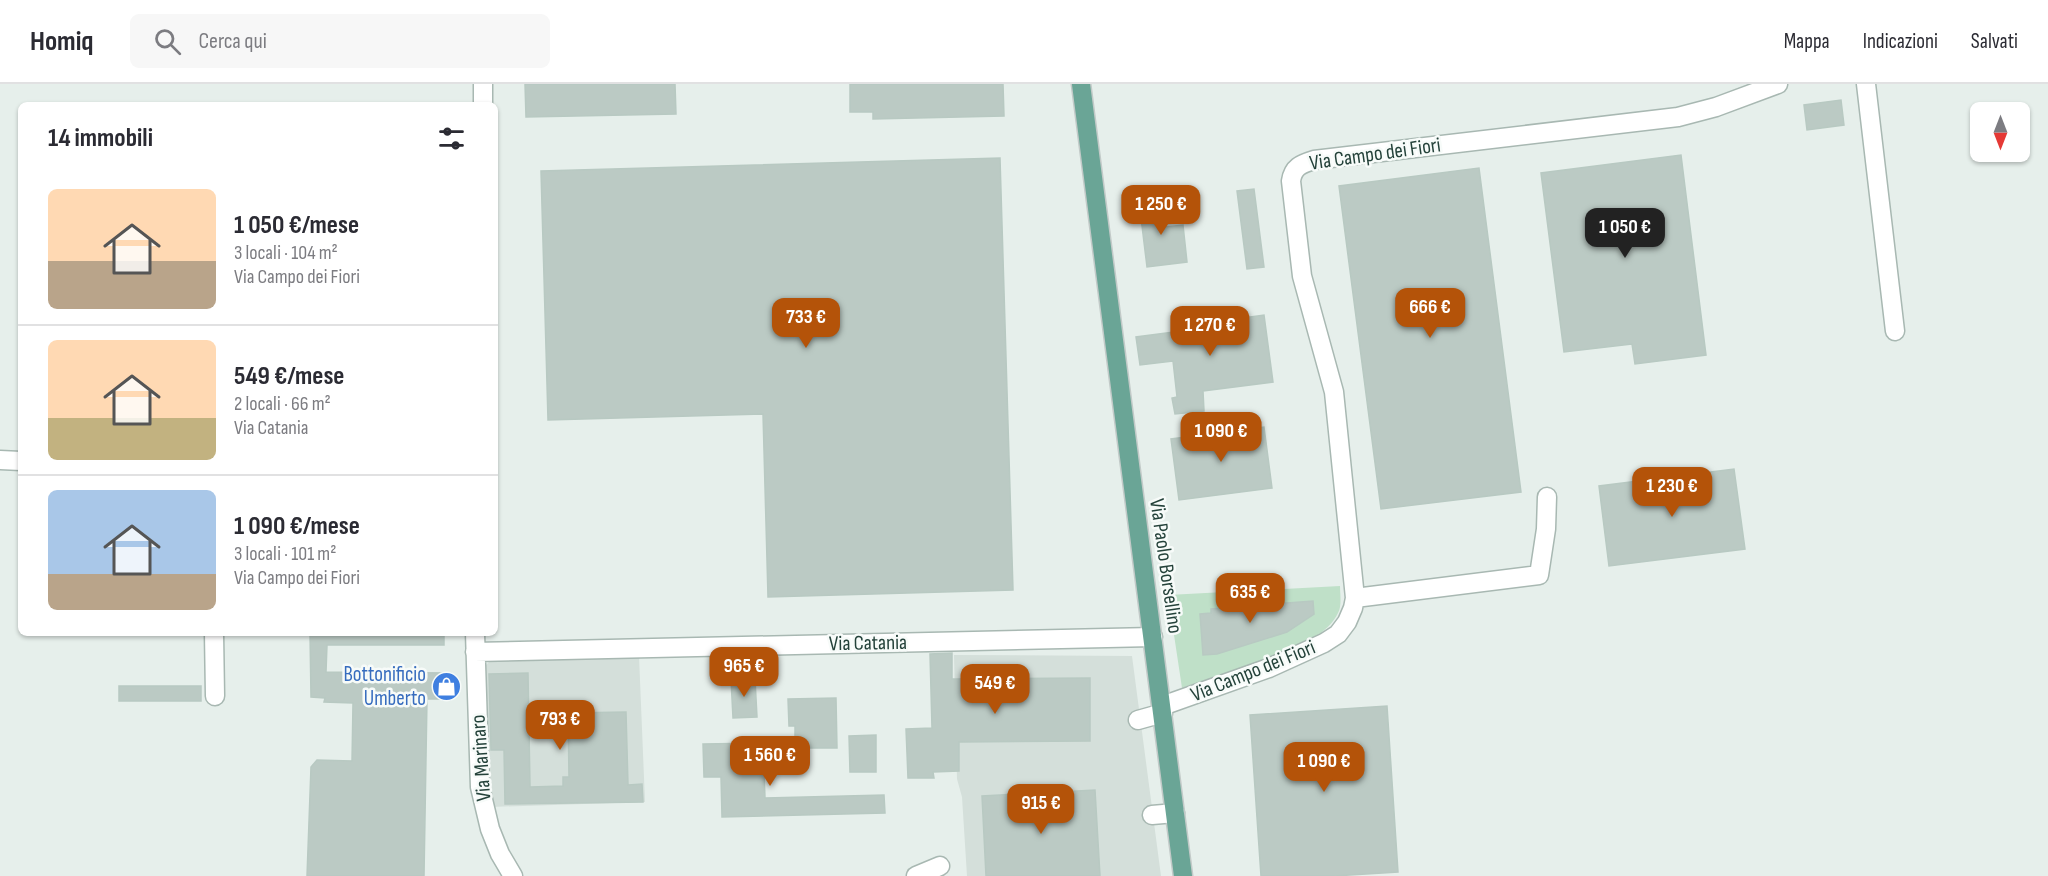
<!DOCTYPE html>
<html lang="it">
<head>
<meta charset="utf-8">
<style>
	:root { --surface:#fff; --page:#f7f7f7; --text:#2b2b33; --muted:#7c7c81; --line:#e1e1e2; --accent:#b45309 }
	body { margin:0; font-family:"Sofia Sans Condensed",sans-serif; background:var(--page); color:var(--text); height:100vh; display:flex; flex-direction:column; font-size:22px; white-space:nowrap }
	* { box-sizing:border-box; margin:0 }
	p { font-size:20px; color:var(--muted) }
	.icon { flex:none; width:33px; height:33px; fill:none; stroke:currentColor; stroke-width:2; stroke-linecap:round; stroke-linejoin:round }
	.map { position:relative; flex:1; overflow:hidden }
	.drawer { position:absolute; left:18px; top:18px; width:480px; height:534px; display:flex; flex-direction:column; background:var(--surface); border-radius:9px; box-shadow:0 2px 4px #0004 }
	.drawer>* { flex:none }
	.needle { width:39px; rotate:180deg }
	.buttons { position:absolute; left:1970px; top:18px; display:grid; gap:12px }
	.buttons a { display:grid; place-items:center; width:60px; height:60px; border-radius:9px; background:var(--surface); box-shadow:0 2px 4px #0004; font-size:30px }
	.price { position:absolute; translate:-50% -51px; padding:0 14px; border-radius:12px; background:var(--accent); color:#fff; font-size:20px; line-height:39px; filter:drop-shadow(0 2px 3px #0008) }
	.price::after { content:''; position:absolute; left:50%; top:36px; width:18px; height:14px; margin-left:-9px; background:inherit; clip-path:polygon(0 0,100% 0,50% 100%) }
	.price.selected { background:#222; color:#fff }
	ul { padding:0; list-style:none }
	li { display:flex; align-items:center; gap:18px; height:150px; padding:0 30px }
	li+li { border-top:2px solid var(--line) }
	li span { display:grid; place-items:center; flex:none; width:168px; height:120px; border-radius:9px; color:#555 }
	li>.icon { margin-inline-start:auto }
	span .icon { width:72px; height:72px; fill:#fffc; stroke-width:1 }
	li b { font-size:26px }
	h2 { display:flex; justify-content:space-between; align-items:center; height:72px; padding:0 30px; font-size:26px }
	header { display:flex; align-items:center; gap:36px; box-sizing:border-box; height:84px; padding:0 30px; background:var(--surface); border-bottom:2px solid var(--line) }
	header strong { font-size:28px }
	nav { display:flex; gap:33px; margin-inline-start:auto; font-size:21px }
	.search { width:420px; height:54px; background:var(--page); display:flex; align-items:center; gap:15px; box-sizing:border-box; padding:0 21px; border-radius:9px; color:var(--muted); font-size:22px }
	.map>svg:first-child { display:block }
	.built { fill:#d4dfda }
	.green { fill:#bfe0c8 }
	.building { fill:#bbcac4; stroke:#b8c9c2; stroke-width:1.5 }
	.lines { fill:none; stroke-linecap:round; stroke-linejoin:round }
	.minor-casing { stroke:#a8b8b2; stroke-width:21 }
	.major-casing { stroke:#c2cac8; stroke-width:21 }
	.minor { stroke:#fff; stroke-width:18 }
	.major { stroke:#6aa596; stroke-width:18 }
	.labels { text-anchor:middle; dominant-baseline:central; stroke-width:5; stroke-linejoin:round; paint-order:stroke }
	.street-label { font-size:21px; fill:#24423a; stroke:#f7fbf9 }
	.shop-label { font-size:21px; fill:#366cbe; stroke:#f7fbf9; text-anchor:end }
</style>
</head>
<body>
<header>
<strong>Homiq</strong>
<div class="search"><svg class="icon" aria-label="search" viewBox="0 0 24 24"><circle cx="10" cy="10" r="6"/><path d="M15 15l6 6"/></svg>Cerca qui</div>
<nav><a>Mappa</a><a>Indicazioni</a><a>Salvati</a></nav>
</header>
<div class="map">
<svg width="2048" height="792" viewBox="0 0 2048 792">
	<rect width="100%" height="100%" fill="#e6efeb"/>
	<path class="built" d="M 954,571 L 1132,572 L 1161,792 L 967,792 L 962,713 L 957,695 Z
		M 639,572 L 645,718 L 490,723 L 481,586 L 491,576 Z"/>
	<path class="green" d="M 1340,502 C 1340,510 1342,522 1338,529 C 1320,568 1223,590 1182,604 L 1168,511 Z"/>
	<path class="building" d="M 525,0 L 675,0 L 676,30 L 526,33 Z
		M 850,0 L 1003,0 L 1004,32 L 873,35 L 873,28 L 850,28 Z
		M 1841,16 L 1844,41 L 1807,46 L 1804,21 Z
		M 1681,71 L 1706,271 L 1635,280 L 1632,260 L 1564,268 L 1541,89 Z
		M 1000,74 L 1013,506 L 768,513 L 763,330 L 548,336 L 541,87 Z
		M 1479,84 L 1521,408 L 1381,425 L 1339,102 Z
		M 1254,105 L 1264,183 L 1247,185 L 1237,107 Z
		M 1163,114 L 1166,143 L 1183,141 L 1187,178 L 1147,183 L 1139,117 Z
		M 1191,228 L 1192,241 L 1264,231 L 1273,298 L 1203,307 L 1204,327 L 1175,330 L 1172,314 L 1177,313 L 1173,277 L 1140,281 L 1136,253 L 1174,248 L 1172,232 Z
		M 1264,343 L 1272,404 L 1179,416 L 1171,355 Z
		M 1734,385 L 1745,465 L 1609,482 L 1599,402 Z
		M 1313,517 L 1314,530 L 1287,548 L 1217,570 L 1203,571 L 1200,530 L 1211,529 L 1211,525 Z
		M 310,549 L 444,549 L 444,561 L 327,561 L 326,588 L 451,589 L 450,615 L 427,615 L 424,792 L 307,792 L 311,683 L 317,676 L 352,677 L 353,619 L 324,618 L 325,614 L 311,613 Z
		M 952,569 L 952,595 L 1090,594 L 1090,657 L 959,658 L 959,687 L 933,688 L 934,694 L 908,694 L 906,645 L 932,644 L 930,570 Z
		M 528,589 L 530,703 L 563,702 L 563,693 L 569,693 L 568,629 L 626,628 L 628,701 L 642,700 L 643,718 L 505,720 L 504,666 L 491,666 L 489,590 Z
		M 731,595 L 755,595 L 757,633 L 733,634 Z
		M 119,602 L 201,602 L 201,617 L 119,617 Z
		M 836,614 L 837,664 L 795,664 L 795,642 L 789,642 L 788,615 Z
		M 1387,622 L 1398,788 L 1334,792 L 1261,792 L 1250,631 Z
		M 876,651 L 876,688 L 850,688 L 849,652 Z
		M 763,659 L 765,714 L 884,711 L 885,729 L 722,733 L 721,693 L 704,693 L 703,660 Z
		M 1095,706 L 1100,792 L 986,792 L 982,712 Z"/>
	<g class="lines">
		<defs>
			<path id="minor" d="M 483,0 L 483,21
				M 1866,0 L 1895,247
				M 0,376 L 21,377
				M 1355,514 L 1539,491 L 1546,445 L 1547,413
				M 214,549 L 215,612
				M 475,549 L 480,703 L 490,745 L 500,770 L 513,792
				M 475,568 L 1153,553
				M 1162,622 L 1269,584 L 1324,559 L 1338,550 L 1347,538 L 1353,524 L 1355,514 L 1334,308 L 1302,192 L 1291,97 C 1293,83 1301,80 1314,76 L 1678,33 L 1716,23 L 1778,0
				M 1138,636 L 1163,629
				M 1152,731 L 1175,729
				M 916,792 L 940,782"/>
			<path id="major" d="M 1081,0 L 1183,792"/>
		</defs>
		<use href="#minor" class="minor-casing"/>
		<use href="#major" class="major-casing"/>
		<use href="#minor" class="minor"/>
		<use href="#major" class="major"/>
	</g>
	<defs>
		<symbol id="shop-disc" viewBox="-11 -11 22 22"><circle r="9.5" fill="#3f7fe0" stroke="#f7fbf9"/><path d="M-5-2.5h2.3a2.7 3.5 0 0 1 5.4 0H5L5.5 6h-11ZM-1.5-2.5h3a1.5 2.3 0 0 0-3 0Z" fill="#fff"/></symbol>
	</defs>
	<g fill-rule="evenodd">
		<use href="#shop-disc" x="430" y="586" width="33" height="33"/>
	</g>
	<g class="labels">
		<g class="street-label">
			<text transform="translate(1375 70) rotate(-8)">Via Campo dei Fiori</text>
			<text transform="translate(1166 482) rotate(82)">Via Paolo Borsellino</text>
			<text transform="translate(868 559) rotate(-1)">Via Catania</text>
			<text transform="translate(1253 587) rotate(-22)">Via Campo dei Fiori</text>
			<text transform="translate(481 674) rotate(-94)">Via Marinaro</text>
		</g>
		<g class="shop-label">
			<text x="426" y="590">Bottonificio<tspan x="426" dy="24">Umberto</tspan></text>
		</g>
	</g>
</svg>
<div class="buttons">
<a><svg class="needle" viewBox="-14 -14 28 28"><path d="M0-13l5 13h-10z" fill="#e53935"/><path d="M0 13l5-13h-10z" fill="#7c7c81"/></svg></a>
</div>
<b class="price" style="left:1161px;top:152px">1 250 €</b>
<b class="price selected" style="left:1625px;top:175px">1 050 €</b>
<b class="price" style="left:1430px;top:255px">666 €</b>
<b class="price" style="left:806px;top:265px">733 €</b>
<b class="price" style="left:1210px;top:273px">1 270 €</b>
<b class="price" style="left:1221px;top:379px">1 090 €</b>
<b class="price" style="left:1672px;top:434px">1 230 €</b>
<b class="price" style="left:1250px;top:540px">635 €</b>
<b class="price" style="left:744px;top:614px">965 €</b>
<b class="price" style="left:995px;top:631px">549 €</b>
<b class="price" style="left:560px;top:667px">793 €</b>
<b class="price" style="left:770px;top:703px">1 560 €</b>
<b class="price" style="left:1324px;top:709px">1 090 €</b>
<b class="price" style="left:1041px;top:751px">915 €</b>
<section class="drawer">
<h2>14 immobili<svg class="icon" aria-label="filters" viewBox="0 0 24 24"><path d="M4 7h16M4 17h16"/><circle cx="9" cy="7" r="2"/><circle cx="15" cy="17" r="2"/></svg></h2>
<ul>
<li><span style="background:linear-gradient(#ffd9b3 60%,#b9a48a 0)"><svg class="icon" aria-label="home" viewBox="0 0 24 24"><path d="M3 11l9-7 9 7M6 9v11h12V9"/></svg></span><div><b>1 050 €/mese</b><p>3 locali · 104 m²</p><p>Via Campo dei Fiori</p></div></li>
<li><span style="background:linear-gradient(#ffd9b3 65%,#c2b280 0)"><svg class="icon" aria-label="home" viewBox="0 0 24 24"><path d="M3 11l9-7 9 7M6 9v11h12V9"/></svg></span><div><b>549 €/mese</b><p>2 locali · 66 m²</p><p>Via Catania</p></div></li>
<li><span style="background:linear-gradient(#a9c7e8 70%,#b9a48a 0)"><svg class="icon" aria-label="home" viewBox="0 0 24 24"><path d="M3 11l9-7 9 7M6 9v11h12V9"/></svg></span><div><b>1 090 €/mese</b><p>3 locali · 101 m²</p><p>Via Campo dei Fiori</p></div></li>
</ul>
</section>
</div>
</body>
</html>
